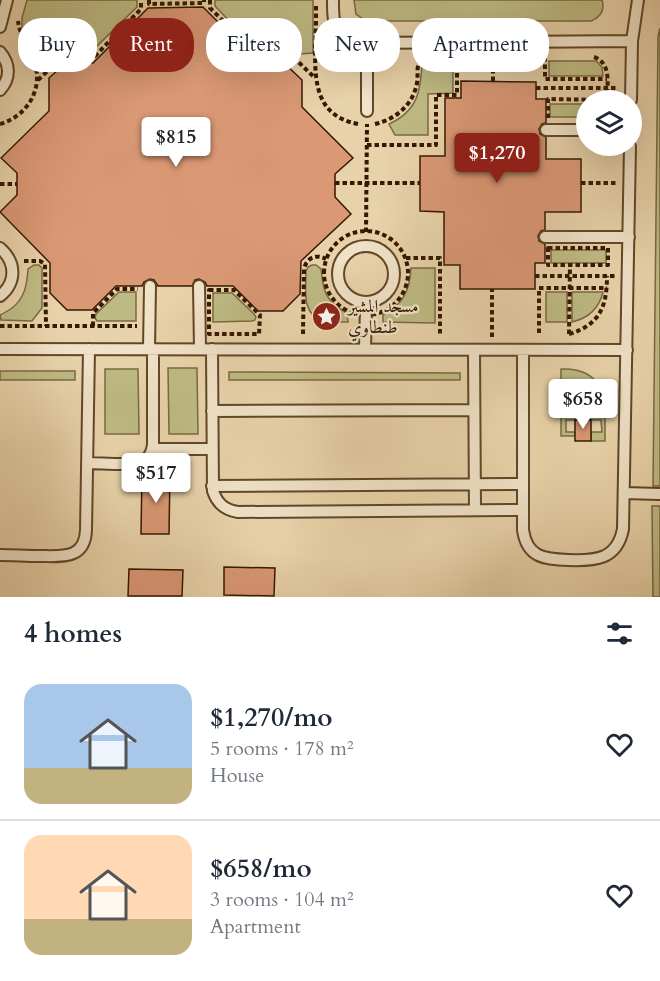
<!DOCTYPE html>
<html lang="en">
<head>
<meta charset="utf-8">
<style>
	:root { --surface:#fff; --page:#f6f6f7; --text:#1f2937; --muted:#747a83; --line:#e0e1e3; --accent:#8f2418 }
	body { margin:0; font-family:Cardo,Amiri,serif; background:var(--page); color:var(--text); height:100vh; display:flex; flex-direction:column; font-size:22px; white-space:nowrap }
	* { box-sizing:border-box; margin:0 }
	p { font-size:20px; color:var(--muted) }
	.icon { flex:none; width:33px; height:33px; fill:none; stroke:currentColor; stroke-width:2; stroke-linecap:round; stroke-linejoin:round }
	.map { position:relative; height:597px; overflow:hidden }
	.drawer { display:flex; flex-direction:column; background:var(--surface); flex:1 }
	.drawer>* { flex:none }
	.guide { position:absolute; left:18px; top:18px; width:624px; height:54px; display:flex; gap:12px }
	.buttons { position:absolute; left:576px; top:90px; display:grid; gap:12px }
	.buttons a { display:grid; place-items:center; width:66px; height:66px; border-radius:50%; background:var(--surface); box-shadow:0 6px 24px #0002; font-size:30px }
	.price { position:absolute; translate:-50% -51px; padding:0 14px; border-radius:6px; background:#fff; color:#222; font-size:20px; line-height:39px; filter:drop-shadow(0 2px 3px #0008) }
	.price::after { content:''; position:absolute; left:50%; top:36px; width:18px; height:14px; margin-left:-9px; background:inherit; clip-path:polygon(0 0,100% 0,50% 100%) }
	.price.active { background:var(--accent); color:#fff }
	ul { padding:0; list-style:none }
	li { display:flex; align-items:center; gap:18px; height:150px; padding:0 24px }
	li+li { border-top:2px solid var(--line) }
	li span { display:grid; place-items:center; flex:none; width:168px; height:120px; border-radius:18px; color:#555 }
	li>.icon { margin-inline-start:auto }
	span .icon { width:72px; height:72px; fill:#fffc; stroke-width:1 }
	li b { font-size:26px }
	h2 { display:flex; justify-content:space-between; align-items:center; height:72px; padding:0 24px; font-size:26px }
	.pill { padding:0 21px; border-radius:24px; background:var(--surface); box-shadow:0 6px 24px #0002; font-size:21px; line-height:54px }
	.pill.active { background:var(--accent); color:#fff }
	.map>svg:first-child { display:block }
	.green { fill:#beba83; stroke:#796942; stroke-width:1.5 }
	.building { fill:#da9875; stroke:#341800; stroke-width:1.5 }
	.lines { fill:none; stroke-linecap:round; stroke-linejoin:round }
	.lane-casing { stroke:#61462a; stroke-width:14 }
	.path { stroke:#341800; stroke-width:4; stroke-dasharray:4.5 3; stroke-linecap:butt }
	.lane { stroke:#f0e2c7; stroke-width:10 }
	.labels { text-anchor:middle; dominant-baseline:central; stroke-width:4.5; stroke-linejoin:round; paint-order:stroke }
	.poi-label { font-size:18px; fill:#341800; stroke:#f0e2c7; text-anchor:start }
</style>
</head>
<body>
<div class="map">
<svg width="660" height="597" viewBox="0 0 660 597">
	<rect width="100%" height="100%" fill="#e8d2a9"/>
	<filter id="stains"><feTurbulence type="fractalNoise" baseFrequency=".00333" numOctaves="4"/><feColorMatrix values="0 0 0 0 .2 0 0 0 0 .09 0 0 0 0 .02 0 0 0 .5 -.17"/></filter>
	<radialGradient id="worn" r=".72"><stop offset=".6" stop-color="#630" stop-opacity="0"/><stop offset="1" stop-color="#630" stop-opacity=".3"/></radialGradient>
	<path class="green" d="M 27,0 L 137,0 L 137,7 L 97,46 L 91,48 L 66,47 L 57,52 L 50,53 L 40,53 L 36,51 L 26,36 L 22,27 L 22,18 Z
		M 215,0 L 313,0 L 313,53 L 299,54 L 285,48 L 260,49 L 254,47 L 215,6 Z
		M 354,0 L 602,0 C 605,10 601,17 591,21 L 366,21 L 356,14 Z
		M 660,28 L 660,486 L 653,486 L 658,36 Z
		M 549,61 L 596,61 L 602,67 L 603,76 L 549,76 Z
		M 422,62 L 453,62 L 453,93 L 428,94 L 428,135 L 395,135 L 389,124 C 418,111 421,90 422,62 Z
		M 550,104 L 586,104 L 586,117 L 550,117 Z
		M 551,250 L 606,250 L 606,263 L 551,263 Z
		M 34,265 L 39,265 L 42,268 L 42,308 L 32,321 L 1,320 L 0,315 C 4,313 8,311 12,308 C 25,298 27,284 28,269 Z
		M 312,265 L 316,265 L 321,269 C 323,283 323,295 335,305 C 339,308 343,310 347,314 L 348,322 L 323,322 C 301,313 306,291 306,271 L 308,267 Z
		M 411,268 L 435,268 L 435,323 L 383,322 L 383,315 C 403,305 410,290 411,268 Z
		M 119,292 L 136,292 L 136,321 L 97,321 L 95,318 L 96,314 Z
		M 546,292 L 567,292 L 567,322 L 546,322 Z
		M 572,292 L 603,292 C 599,309 589,318 572,322 Z
		M 213,293 L 232,293 L 254,314 L 256,317 L 255,320 L 252,321 L 213,322 Z
		M 168,368 L 197,368 L 198,434 L 169,434 Z
		M 105,369 L 138,369 L 139,434 L 105,434 Z
		M 561,369 C 609,367 605,406 605,441 L 591,441 L 591,432 L 602,432 L 601,420 L 566,420 L 566,432 L 575,432 L 575,436 L 561,436 Z
		M 0,371 L 75,371 L 75,380 L 0,380 Z
		M 229,372 L 460,373 L 460,380 L 229,380 Z
		M 652,506 L 660,506 L 660,597 L 653,597 Z"/>
	<path class="building" d="M 203,7 L 258,62 L 283,62 L 302,80 L 302,107 L 353,158 L 335,174 L 335,197 L 351,214 L 301,261 L 300,294 L 283,311 L 258,311 L 233,286 L 207,286 L 205,282 L 199,279 L 195,280 L 192,286 L 158,286 L 154,280 L 150,279 L 144,282 L 142,286 L 116,286 L 92,310 L 67,310 L 50,293 L 50,263 L 0,212 L 17,195 L 17,173 L 1,158 L 49,111 L 49,78 L 68,61 L 93,63 L 148,8 Z
		M 461,81 L 536,82 L 536,99 L 546,99 L 546,123 L 542,124 L 539,129 L 540,134 L 546,137 L 546,159 L 581,159 L 581,212 L 545,212 L 545,230 L 541,231 L 538,236 L 539,241 L 545,244 L 545,263 L 535,263 L 535,289 L 460,289 L 460,265 L 444,265 L 444,212 L 420,211 L 420,156 L 445,156 L 445,98 L 461,98 Z
		M 575,420 L 591,420 L 591,441 L 575,441 Z
		M 142,473 L 170,473 L 169,534 L 141,534 Z
		M 224,567 L 275,568 L 274,596 L 224,595 Z
		M 129,569 L 183,570 L 182,596 L 128,596 Z"/>
	<g class="lines">
		<defs>
			<path id="lane" d="M 333,0 C 333,20 332,35 354,43 L 632,41
				M 0,27 L 7,0
				M 367,44 L 367,111
				M 0,52 C 10,64 11,78 0,90
				M 631,100 L 632,41 L 638,0
				M 546,130 L 586,130
				M 545,237 L 629,237
				M338 274a28 28 0 1 1 56 0a28 28 0 1 1-56 0Z
				M 0,248 C 16,262 17,282 0,296
				M 199,286 L 200,349
				M 0,349 L 627,350
				M 149,349 L 150,286
				M 212,349 L 213,491 C 217,503 224,510 238,512 L 523,510
				M 365,349 L 366,303
				M 474,350 L 475,510
				M 523,350 L 523,530 C 527,558 545,559 568,560 C 595,561 617,560 623,529 L 630,146
				M 212,411 L 474,410
				M 153,449 L 212,449
				M 87,463 C 98,463 108,464 118,464 C 135,464 150,466 153,445 L 153,349
				M 212,486 L 523,484
				M 624,493 L 660,494
				M 0,555 C 13,555 26,556 39,556 C 61,556 85,560 86,530 L 89,349"/>
		</defs>
		<use href="#lane" class="lane-casing"/>
		<path class="path" d="M 149,0 L 149,4 L 204,3 L 204,0
			M 210,0 L 210,8 L 257,54 L 288,52 L 315,78
			M 316,6 C 316,21 316,35 315,50 C 315,85 317,116 358,124
			M 545,57 L 545,79 L 607,79
			M 594,57 C 612,63 607,85 607,100
			M 38,80 L 67,53 L 95,56 L 141,9 L 141,0
			M 493,81 L 493,55
			M 536,88 L 618,88
			M 548,118 L 548,99 L 607,100
			M 0,124 C 28,116 44,88 34,61 C 29,46 20,37 18,21
			M 375,124 C 396,119 413,105 417,83 C 419,73 414,63 425,57
			M 367,145 L 436,145 L 436,95 L 457,95 L 457,57
			M 335,183 L 420,183
			M 581,183 L 616,183
			M 0,184 L 17,184
			M324 273a42 42 0 1 1 84 0a42 42 0 1 1-84 0Z
			M 366,232 L 367,124
			M 548,248 L 608,248 L 608,265 L 548,265 Z
			M 406,258 L 440,258 L 440,334
			M 24,261 L 40,261 L 45,264 L 46,326
			M 535,276 L 615,276
			M 209,290 L 234,290 L 260,315 L 259,334 L 209,334 Z
			M 0,326 L 137,326
			M 93,326 L 93,313 L 117,289 L 138,289
			M 539,333 L 539,288 L 607,288
			M 303,334 L 304,268 C 308,257 316,254 326,259
			M 569,334 C 600,325 607,306 607,276
			M 569,334 L 570,265
			M 492,337 L 492,289"/>
		<use href="#lane" class="lane"/>
	</g>
	<defs>
		<symbol id="sight-disc" viewBox="-11 -11 22 22"><circle r="9.5" fill="#8f2418" stroke="#f0e2c7"/><path d="M0-6L1.8-2.2L6-1.7L2.9 1.2L3.7 5.4L0 3.3L-3.7 5.4L-2.9 1.2L-6-1.7L-1.8-2.2Z" fill="#fff"/></symbol>
	</defs>
	<g fill-rule="evenodd">
		<use href="#sight-disc" x="310" y="300" width="33" height="33"/>
	</g>
	<g class="labels">
		<g class="poi-label">
			<text x="348" y="306">مسجد المشير<tspan x="348" dy="21">طنطاوي</tspan></text>
		</g>
	</g>
	<rect width="100%" height="100%" filter="url(#stains)"/>
	<rect width="100%" height="100%" fill="url(#worn)"/>
</svg>
<div class="buttons">
<a><svg class="icon" aria-label="layers" viewBox="0 0 24 24"><path d="M12 4l9 5-9 5-9-5zM3 14l9 5 9-5"/></svg></a>
</div>
<b class="price" style="left:176px;top:168px">$815</b>
<b class="price active" style="left:497px;top:184px">$1,270</b>
<b class="price" style="left:583px;top:430px">$658</b>
<b class="price" style="left:156px;top:504px">$517</b>
<div class="guide">
<a class="pill">Buy</a>
<a class="pill active">Rent</a>
<a class="pill">Filters</a>
<a class="pill">New</a>
<a class="pill">Apartment</a>
</div>
</div>
<section class="drawer">
<h2>4 homes<svg class="icon" aria-label="filters" viewBox="0 0 24 24"><path d="M4 7h16M4 17h16"/><circle cx="9" cy="7" r="2"/><circle cx="15" cy="17" r="2"/></svg></h2>
<ul>
<li><span style="background:linear-gradient(#a9c7e8 70%,#c2b280 0)"><svg class="icon" aria-label="home" viewBox="0 0 24 24"><path d="M3 11l9-7 9 7M6 9v11h12V9"/></svg></span><div><b>$1,270/mo</b><p>5 rooms · 178 m²</p><p>House</p></div><svg class="icon" aria-label="heart" viewBox="0 0 24 24"><path d="M12 20l-8-8c-3-5 5-10 8-4 3-6 11-1 8 4z"/></svg></li>
<li><span style="background:linear-gradient(#ffd9b3 70%,#c2b280 0)"><svg class="icon" aria-label="home" viewBox="0 0 24 24"><path d="M3 11l9-7 9 7M6 9v11h12V9"/></svg></span><div><b>$658/mo</b><p>3 rooms · 104 m²</p><p>Apartment</p></div><svg class="icon" aria-label="heart" viewBox="0 0 24 24"><path d="M12 20l-8-8c-3-5 5-10 8-4 3-6 11-1 8 4z"/></svg></li>
</ul>
</section>
</body>
</html>
